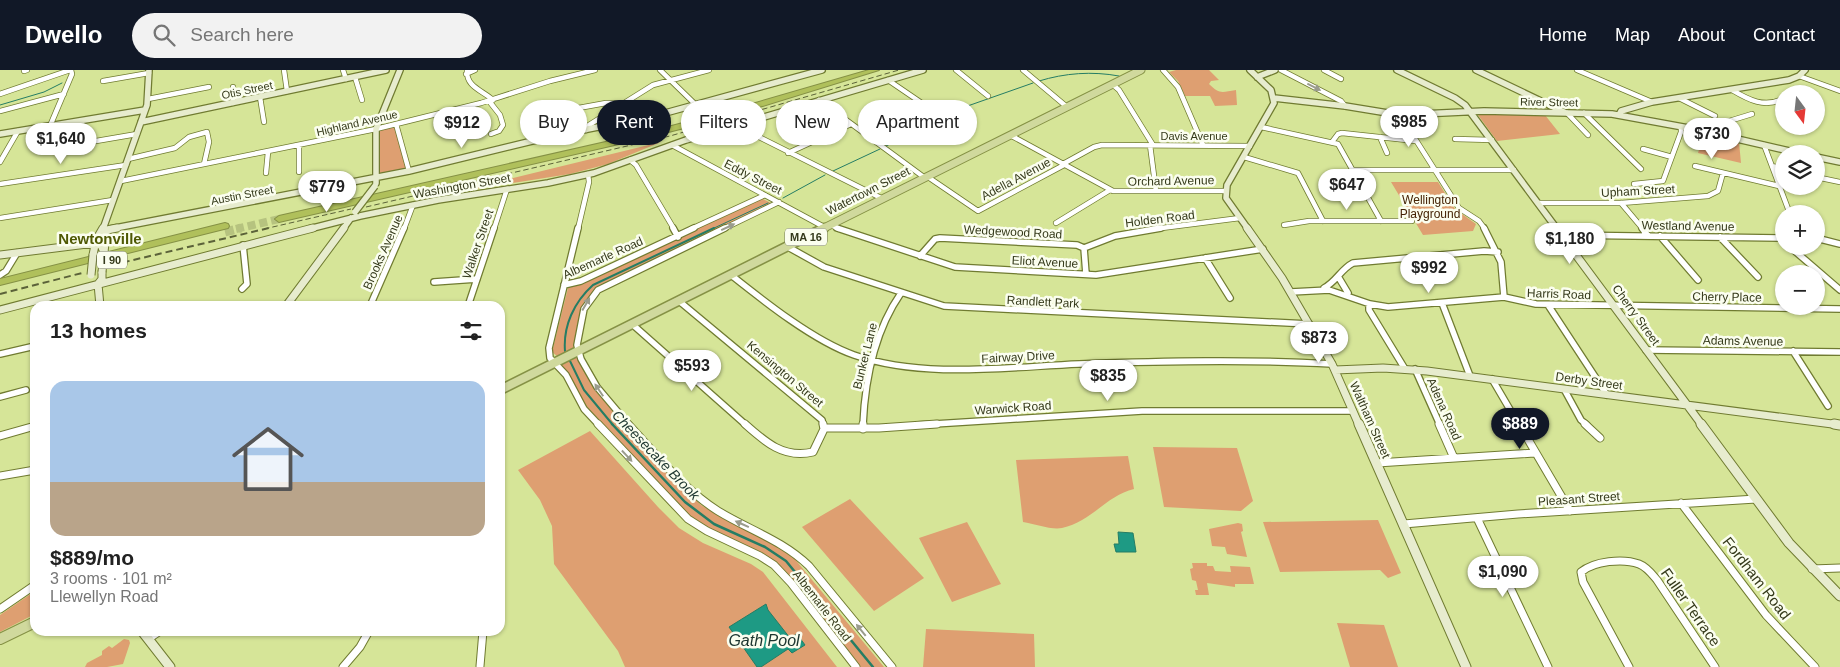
<!DOCTYPE html>
<html lang="en">
<head>
<meta charset="utf-8">
<style>
	:root { --surface:#fff; --page:#f2f2f2; --text:#222; --muted:#767676; --accent:#111827 }
	body { margin:0; font-family:Helvetica,sans-serif; background:var(--page); color:var(--text); height:100vh; display:flex; flex-direction:column; font-size:19px; white-space:nowrap }
	* { box-sizing:border-box; margin:0 }
	p { font-size:16px; color:var(--muted) }
	.icon { flex:none; width:28px; height:28px; fill:none; stroke:currentColor; stroke-width:2; stroke-linecap:round; stroke-linejoin:round }
	.map { position:relative; flex:1; overflow:hidden }
	.drawer { position:absolute; left:30px; top:231px; width:475px; height:335px; display:flex; flex-direction:column; background:var(--surface); border-radius:15px; box-shadow:0 1px 4px #0004 }
	.drawer>* { flex:none }
	.banner { position:absolute; left:520px; top:30px; width:475px; height:45px; display:flex; gap:10px }
	.needle { width:32px; rotate:165deg }
	.fabs { position:absolute; left:1775px; top:15px; display:grid; gap:10px }
	.fabs a { display:grid; place-items:center; width:50px; height:50px; border-radius:50%; background:var(--surface); box-shadow:0 1px 4px #0004; font-size:25px }
	.price { position:absolute; translate:-50% -42px; padding:0 11px; border-radius:18px; background:#fff; color:#222; font-size:16px; line-height:32px; filter:drop-shadow(0 1px 2px #0008) }
	.price::after { content:''; position:absolute; left:50%; top:30px; width:15px; height:11px; margin-left:-8px; background:inherit; clip-path:polygon(0 0,100% 0,50% 100%) }
	.price.active { background:var(--accent); color:#fff }
	ul { padding:0; list-style:none }
	li { display:grid; align-content:center; gap:10px; height:265px; padding:0 20px }
	li span { display:grid; place-items:center; height:155px; border-radius:15px; color:#555 }
	li>.icon { margin-inline-start:auto }
	span .icon { width:90px; height:90px; fill:#fffc; stroke-width:1 }
	li b { font-size:21px }
	h2 { display:flex; justify-content:space-between; align-items:center; height:60px; padding:0 20px; font-size:21px }
	.pill { padding:0 18px; border-radius:22px; background:var(--surface); box-shadow:0 1px 4px #0004; font-size:18px; line-height:45px }
	.pill.active { background:var(--accent); color:#fff }
	header { display:flex; align-items:center; gap:30px; box-sizing:border-box; height:70px; padding:0 25px; background:var(--accent); color:#fff }
	header strong { font-size:24px }
	nav { display:flex; gap:28px; margin-inline-start:auto; font-size:18px }
	.search { width:350px; height:45px; background:var(--page); display:flex; align-items:center; gap:12px; box-sizing:border-box; padding:0 18px; border-radius:28px; color:var(--muted); font-size:19px }
	.map>svg:first-child { display:block }
	.green { fill:#de9f71 }
	.water { fill:#1e9a84; stroke:#257d64 }
	.lines { fill:none; stroke-linecap:round; stroke-linejoin:round }
	.stream-far2 { stroke:#257d64; stroke-width:1 }
	.stream-far1 { stroke:#257d64; stroke-width:2 }
	.stream { stroke:#257d64; stroke-width:2.5 }
	.highway-tunnel-far1 { stroke:#b6c37f; stroke-width:8; stroke-dasharray:8 4; stroke-linecap:butt }
	.highway-tunnel { stroke:#b6c37f; stroke-width:9; stroke-dasharray:9 5; stroke-linecap:butt }
	.street-far2-casing { stroke:#707b31; stroke-width:6 }
	.street-far1-casing { stroke:#707b31; stroke-width:8 }
	.street-casing { stroke:#707b31; stroke-width:9 }
	.secondary-far2-casing { stroke:#707b31; stroke-width:8 }
	.secondary-far1-casing { stroke:#707b31; stroke-width:9 }
	.secondary-casing { stroke:#707b31; stroke-width:11 }
	.primary-far2-casing { stroke:#859145; stroke-width:9 }
	.primary-far1-casing { stroke:#859145; stroke-width:11 }
	.primary-casing { stroke:#859145; stroke-width:12 }
	.highway-casing { stroke:#859145; stroke-width:2 }
	.street-far2 { stroke:#fff; stroke-width:4.5 }
	.street-far1 { stroke:#fff; stroke-width:5.5 }
	.street { stroke:#fff; stroke-width:7 }
	.secondary-far2 { stroke:#e7ecce; stroke-width:5.5 }
	.secondary-far1 { stroke:#e7ecce; stroke-width:7 }
	.secondary { stroke:#e7ecce; stroke-width:9 }
	.primary-far2 { stroke:#d0d99d; stroke-width:7 }
	.primary-far1 { stroke:#d0d99d; stroke-width:8 }
	.primary { stroke:#d0d99d; stroke-width:10 }
	.highway { fill:#b0c05b; fill-rule:evenodd }
	.rail-far1 { stroke:#5b6239; stroke-width:1; stroke-dasharray:5.5 3; stroke-linecap:butt }
	.rail { stroke:#5b6239; stroke-width:2; stroke-dasharray:7 4; stroke-linecap:butt }
	.secondary-bridge-far1-casing { stroke:#707b31; stroke-width:8; stroke-linecap:butt }
	.secondary-bridge-casing { stroke:#707b31; stroke-width:9; stroke-linecap:butt }
	.secondary-bridge-far1 { stroke:#e7ecce; stroke-width:5.5 }
	.secondary-bridge { stroke:#e7ecce; stroke-width:7 }
	.oneway { fill:#9a9c8d }
	.labels { text-anchor:middle; dominant-baseline:central; stroke-width:5; stroke-linejoin:round; paint-order:stroke }
	.far-street-label { font-size:11px; fill:#353a1b; stroke:#fbfeef }
	.shield { fill:#fbfeef; stroke:#70755b; stroke-width:1 }
	.shield-label { font-size:11px; font-weight:bold; fill:#353a1b }
	.street-label { font-size:12px; fill:#353a1b; stroke:#fbfeef }
	.park-label { font-size:12px; fill:#452305; stroke:#fbfeef }
	.water-label { font-size:14px; font-style:italic; fill:#1c352f; stroke:#fbfeef }
	.quarter-label { font-size:15px; font-weight:bold; fill:#4f5904; stroke:#fbfeef }
	.near-street-label { font-size:15px; fill:#353a1b; stroke:#fbfeef }
	.near-water-label { font-size:16px; font-style:italic; fill:#1c352f; stroke:#fbfeef }
</style>
</head>
<body>
<header>
<strong>Dwello</strong>
<div class="search"><svg class="icon" aria-label="search" viewBox="0 0 24 24"><circle cx="10" cy="10" r="6"/><path d="M15 15l6 6"/></svg>Search here</div>
<nav><a>Home</a><a>Map</a><a>About</a><a>Contact</a></nav>
</header>
<div class="map">
<svg width="1840" height="597" viewBox="0 0 1840 597">
	<rect width="100%" height="100%" fill="#d6e598"/>
	<path class="green" d="M 1176,0 L 1209,0 L 1219,10 L 1211,11 L 1209,14 C 1220,25 1222,22 1236,20 L 1237,35 L 1215,36 L 1210,26 L 1185,26 L 1178,11 L 1169,2 Z
		M 1481,43 L 1545,45 L 1560,64 L 1497,71 L 1478,45 Z
		M 396,54 L 409,101 L 377,108 L 376,59 Z
		M 1704,64 L 1739,72 L 1741,93 L 1698,83 Z
		M 661,72 L 608,94 L 570,104 L 455,122 Z
		M 1391,112 L 1438,112 L 1455,139 L 1476,154 L 1473,161 L 1423,165 Z
		M 761,128 L 775,135 L 606,215 L 586,232 L 577,276 L 557,286 L 552,282 L 568,218 Z
		M 581,285 L 582,294 L 597,323 L 665,399 L 701,435 L 722,448 L 775,472 L 789,482 L 884,597 L 856,597 L 772,493 L 688,449 L 584,339 L 558,296 Z
		M 590,361 L 658,437 L 679,458 L 703,473 L 751,494 L 763,502 L 837,597 L 625,597 L 618,581 L 554,494 L 552,456 L 540,430 L 518,400 Z
		M 1153,377 L 1237,378 L 1253,431 L 1241,441 L 1164,437 Z
		M 1128,386 L 1134,419 C 1107,425 1091,452 1062,458 C 1051,460 1035,454 1023,452 L 1016,390 Z
		M 850,429 L 924,508 L 874,541 L 802,457 Z
		M 1378,450 L 1401,503 L 1388,508 L 1380,500 L 1280,502 L 1263,452 Z
		M 967,452 L 1001,514 L 952,532 L 919,468 Z
		M 1238,453 L 1242,454 L 1243,461 L 1241,462 L 1247,487 L 1227,484 L 1225,477 L 1212,476 L 1209,459 Z
		M 1192,493 L 1207,493 L 1207,496 L 1213,496 L 1215,501 L 1231,502 L 1230,496 L 1250,497 L 1254,514 L 1235,514 L 1235,517 L 1207,513 L 1209,525 L 1196,525 L 1195,520 L 1198,520 L 1196,511 L 1192,510 L 1190,499 L 1193,498 Z
		M 35,521 L 35,544 L 0,562 L 0,545 Z
		M 1337,553 L 1384,555 L 1398,597 L 1350,597 Z
		M 926,559 L 1034,564 L 1035,597 L 923,597 Z
		M 124,569 L 129,570 L 130,573 L 123,594 L 107,597 L 85,597 L 87,593 L 102,585 L 102,581 L 109,576 L 112,578 Z"/>
	<path class="water" d="M 1118,462 L 1133,463 L 1136,482 L 1116,482 L 1114,474 L 1119,474 Z
		M 766,534 L 768,540 L 790,568 L 797,564 L 805,575 L 792,583 L 788,579 L 761,597 L 757,597 L 729,557 Z"/>
	<g class="lines">
		<path class="stream-far2" d="M 1039,11 C 1065,3 1092,1 1119,6
			M 0,35 L 44,22 L 62,13
			M 886,76 L 959,39 L 1033,13
			M 833,101 L 880,79
			M 783,128 L 825,105
			M 712,159 L 768,133"/>
		<path class="stream-far1" d="M 565,281 C 563,256 574,232 593,215 L 714,158
			M 570,291 L 584,320 L 613,355"/>
		<path class="stream" d="M 612,354 L 685,432 L 714,454 L 765,477 L 786,491 L 873,597"/>
		<path class="highway-tunnel-far1" d="M 236,159 L 279,149"/>
		<path class="highway-tunnel" d="M 225,162 L 241,158"/>
		<defs>
			<path id="street-far2" d="M 284,0 L 287,21
				M 343,0 L 346,9
				M 467,0 C 466,17 482,20 493,30
				M 660,0 L 696,35
				M 956,0 L 988,26
				M 1023,0 L 1067,37
				M 1163,0 L 1178,17 L 1203,75
				M 1281,0 L 1341,31 L 1345,36
				M 1324,0 L 1341,9
				M 1577,0 L 1652,32
				M 24,1 L 27,0
				M 466,4 L 475,0
				M 1799,6 L 1840,21
				M 355,7 L 362,30
				M 888,10 L 932,40
				M 103,11 L 149,3
				M 1112,14 L 1119,20 L 1153,75
				M 233,17 L 233,33
				M 1732,20 C 1749,30 1764,38 1783,29
				M 0,24 L 70,0
				M 260,27 L 264,52
				M 1679,28 L 1715,46
				M 148,29 L 209,17
				M 819,30 L 925,108
				M 489,31 L 500,45 L 503,55 L 499,61 L 491,64
				M 0,41 L 64,24
				M 562,41 L 606,33 L 622,33
				M 1567,43 L 1588,65
				M 1584,43 L 1641,99
				M 1400,45 L 1459,138 L 1479,151 L 1485,159
				M 396,54 L 409,101
				M 735,55 L 883,129
				M 50,56 L 72,4 L 71,0
				M 1261,57 L 1338,74 L 1381,151
				M 586,60 L 589,55 L 653,15 L 709,0
				M 1710,63 L 1726,52 L 1752,44
				M 1010,65 L 1113,121 L 1226,121
				M 1380,67 L 1387,83
				M 1455,69 L 1492,70
				M 1332,72 L 1338,64 L 1342,63 L 1416,71
				M 299,75 L 299,102
				M 672,75 L 826,158
				M 1150,75 L 1156,121
				M 1764,75 L 1790,144
				M 67,76 L 137,64
				M 1643,79 L 1672,87
				M 788,83 L 851,54
				M 1244,87 L 1298,103 L 1323,151
				M 128,89 L 175,78 L 189,67 L 207,62 L 209,72 L 204,94
				M 630,90 L 636,95 L 674,159
				M 0,92 L 18,61
				M 1063,94 L 1094,77 L 1102,75 L 1250,76
				M 1695,96 L 1779,116
				M 1772,96 L 1784,99
				M 1353,100 L 1514,100
				M 266,103 L 268,82
				M 928,107 L 978,141 L 1064,95
				M 1816,107 L 1840,112
				M 121,111 L 376,59 L 481,33 L 550,11 L 595,0
				M 0,114 L 126,95
				M 1634,114 L 1663,111 L 1681,62 L 1681,57
				M 1538,133 L 1621,133 L 1708,126 L 1718,121 L 1723,103
				M 1621,133 L 1643,159
				M 0,148 L 113,130
				M 1056,153 L 1110,120
				M 831,155 L 839,159
				M 1284,155 L 1309,151 L 1412,151
				M 404,159 L 413,135
				M 494,159 L 507,119
				M 578,159 L 589,112 L 588,104
				M 691,159 L 765,125
				M 723,159 L 779,132
				M 1154,159 L 1240,148"/>
			<path id="street-far1" d="M 578,158 L 549,278 L 550,288 L 566,305 L 584,339 L 599,355
				M 673,158 L 678,167
				M 837,158 L 955,197 L 1096,205 L 1263,179
				M 1484,158 L 1501,192 L 1504,227
				M 1642,158 L 1648,166
				M 1561,165 L 1784,168
				M 1660,166 L 1698,210
				M 1720,167 L 1758,207
				M 1816,168 L 1840,174
				M 1789,176 L 1840,220
				M 788,177 L 824,197 L 944,236 L 1309,254
				M 1084,178 L 1115,166 L 1161,158
				M 1084,178 L 1086,204
				M 920,186 L 935,169 L 940,168 L 1077,175 L 1084,178
				M 1205,188 L 1230,228
				M 0,205 L 6,201 L 17,183
				M 731,205 C 765,232 814,271 854,285 C 923,309 1007,297 1079,294 C 1163,291 1248,289 1332,294
				M 1339,208 L 1348,223
				M 434,212 L 477,209
				M 564,215 L 581,211 L 694,158
				M 1324,218 C 1336,212 1341,199 1353,193 L 1484,181 L 1498,182
				M 242,219 L 247,214 L 243,175
				M 1291,222 L 1329,220 L 1370,234 L 1388,237 L 1504,227 L 1536,234 L 1840,239
				M 679,231 L 822,350 L 823,355
				M 1442,233 L 1470,306
				M 1369,234 L 1369,240 L 1405,299
				M 1548,235 L 1607,325
				M 370,236 L 404,158
				M 468,236 L 494,158
				M 632,254 L 746,355
				M 1646,280 L 1840,282
				M 1793,281 L 1828,336
				M 0,284 L 35,276
				M 1415,299 L 1440,355
				M 1492,309 L 1519,355
				M 1564,319 L 1581,350 L 1587,355
				M 0,327 L 26,320
				M 629,355 L 597,317 L 581,289 L 577,275 L 584,239 L 598,220 L 725,158
				M 863,355 C 865,309 874,262 901,223
				M 918,355 L 1142,341 L 1353,341"/>
			<path id="street" d="M 598,354 L 688,449 L 707,461 L 760,486 L 774,495 L 791,513 L 856,597
				M 628,354 C 656,384 683,419 718,441 C 749,460 782,470 809,496 L 892,597
				M 745,354 C 765,372 784,389 813,382 L 824,359 L 823,354
				M 1439,354 L 1454,388
				M 1519,354 L 1570,441
				M 1585,354 L 1600,368
				M 825,358 L 879,358 L 937,354
				M 863,359 L 863,354
				M 0,366 L 35,356
				M 1377,393 L 1534,383
				M 0,406 L 35,400
				M 1681,433 L 1766,545 L 1815,597
				M 1477,448 L 1548,597
				M 1404,454 L 1518,444 L 1756,429
				M 1812,499 L 1840,498
				M 0,539 L 35,515
				M 148,569 L 160,561
				M 480,596 L 483,561
				M 343,597 L 360,577 L 369,561
				M 1629,597 L 1583,512 L 1581,502 C 1594,491 1623,488 1639,494 C 1647,497 1652,504 1657,510 L 1715,597"/>
			<path id="secondary-far2" d="M 1397,0 L 1455,28 L 1465,35 L 1557,159
				M 1476,0 L 1566,43
				M 1257,7 L 1275,0
				M 1274,28 L 1345,36 L 1400,45 L 1484,41 L 1612,44 L 1694,59 L 1802,84
				M 1619,45 L 1621,41 L 1652,32 L 1789,10 L 1799,6 L 1805,0
				M 141,52 L 386,0
				M 0,64 L 145,40
				M 1816,87 L 1840,92
				M 376,113 L 376,59 L 400,0
				M 103,159 L 147,35 L 149,0
				M 110,159 L 409,101 L 553,66 L 658,45 L 822,0
				M 309,159 L 360,146 L 438,130 L 548,113 L 594,103 L 686,70 L 923,0
				M 343,159 L 351,148
				M 1248,159 L 1226,128 L 1227,115 L 1274,33 L 1271,20 L 1250,0"/>
			<path id="secondary-far1" d="M 1247,158 L 1282,208 L 1332,294 L 1359,355
				M 1556,158 L 1702,355
				M 102,161 L 117,158
				M 102,161 L 106,165 L 104,182
				M 0,185 L 95,173 L 101,175 L 104,182
				M 93,185 L 96,170 L 103,158
				M 100,236 L 98,214 L 102,209 L 102,202
				M 286,236 L 344,158
				M 0,240 L 313,158
				M 1335,300 L 1383,298 L 1427,301 L 1840,355"/>
			<path id="secondary" d="M 1359,354 L 1466,597
				M 1701,354 L 1789,473 L 1840,526
				M 1834,354 L 1840,355
				M 142,561 L 170,597"/>
			<path id="primary-far2" d="M 822,159 L 1141,0"/>
			<path id="primary-far1" d="M 500,320 L 824,158"/>
			<path id="primary" d="M 0,569 L 35,552"/>
			<path id="highway" d="M 869,0 L 879,0 L 727,47 L 645,68 L 279,152 L 275,149 L 279,146 L 641,64 L 721,43 Z
				M 225,153 L 228,154 L 229,156 L 228,158 L 0,215 L 0,209 Z"/>
		</defs>
		<use href="#street-far2" class="street-far2-casing"/>
		<use href="#street-far1" class="street-far1-casing"/>
		<use href="#street" class="street-casing"/>
		<use href="#secondary-far2" class="secondary-far2-casing"/>
		<use href="#secondary-far1" class="secondary-far1-casing"/>
		<use href="#secondary" class="secondary-casing"/>
		<use href="#primary-far2" class="primary-far2-casing"/>
		<use href="#primary-far1" class="primary-far1-casing"/>
		<use href="#primary" class="primary-casing"/>
		<use href="#highway" class="highway-casing"/>
		<use href="#street-far2" class="street-far2"/>
		<use href="#street-far1" class="street-far1"/>
		<use href="#street" class="street"/>
		<use href="#secondary-far2" class="secondary-far2"/>
		<use href="#secondary-far1" class="secondary-far1"/>
		<use href="#secondary" class="secondary"/>
		<use href="#primary-far2" class="primary-far2"/>
		<use href="#primary-far1" class="primary-far1"/>
		<use href="#primary" class="primary"/>
		<use href="#highway" class="highway"/>
		<path class="rail-far1" d="M 366,137 L 670,66 L 899,0
			M 264,159 L 351,139"/>
		<path class="rail" d="M 112,195 L 269,158
			M 0,224 L 82,203"/>
		<defs>
			<path id="secondary-bridge-far1" d="M 355,142 L 375,116"/>
			<path id="secondary-bridge" d="M 102,202 L 104,182
				M 91,205 L 93,185"/>
		</defs>
		<use href="#secondary-bridge-far1" class="secondary-bridge-far1-casing"/>
		<use href="#secondary-bridge" class="secondary-bridge-casing"/>
		<use href="#secondary-bridge-far1" class="secondary-bridge-far1"/>
		<use href="#secondary-bridge" class="secondary-bridge"/>
	</g>
	<defs><path id="oneway-solid" d="M-6-.8H1V-3.2L6.5 0L1 3.2V.8H-6Z" transform="scale(1.25)"/></defs>
	<g class="oneway">
		<use href="#oneway-solid" transform="translate(1314 17) rotate(27)"/>
		<use href="#oneway-solid" transform="translate(728 157) rotate(-25)"/>
		<use href="#oneway-solid" transform="translate(586 234) rotate(-60)"/>
		<use href="#oneway-solid" transform="translate(599 320) rotate(-124)"/>
		<use href="#oneway-solid" transform="translate(627 386) rotate(47)"/>
		<use href="#oneway-solid" transform="translate(742 454) rotate(-156)"/>
		<use href="#oneway-solid" transform="translate(861 560) rotate(-129)"/>
	</g>
	<g class="labels">
		<g class="far-street-label">
			<text transform="translate(247 20) rotate(-12)">Otis Street</text>
			<text transform="translate(1549 32) rotate(1)">River Street</text>
			<text transform="translate(357 53) rotate(-13)">Highland Avenue</text>
			<text x="1194" y="66">Davis Avenue</text>
			<text transform="translate(242 125) rotate(-11)">Austin Street</text>
		</g>
		<g class="shield">
			<rect x="785" y="158.5" width="42" height="17" rx="4"/>
			<rect x="97" y="181.5" width="30" height="17" rx="4"/>
		</g>
		<g class="shield-label">
			<text x="806" y="167">MA 16</text>
			<text x="112" y="190">I 90</text>
		</g>
		<g class="street-label">
			<text transform="translate(753 107) rotate(27)">Eddy Street</text>
			<text transform="translate(1016 109) rotate(-28)">Adella Avenue</text>
			<text transform="translate(1171 111) rotate(-1)">Orchard Avenue</text>
			<text transform="translate(462 116) rotate(-10)">Washington Street</text>
			<text transform="translate(868 121) rotate(-27)">Watertown Street</text>
			<text transform="translate(1638 121) rotate(-3)">Upham Street</text>
			<text transform="translate(1160 149) rotate(-7)">Holden Road</text>
			<text transform="translate(1688 156) rotate(1)">Westland Avenue</text>
			<text transform="translate(1013 162) rotate(3)">Wedgewood Road</text>
			<text transform="translate(478 174) rotate(-71)">Walker Street</text>
			<text transform="translate(383 182) rotate(-66)">Brooks Avenue</text>
			<text transform="translate(603 188) rotate(-24)">Albemarle Road</text>
			<text transform="translate(1045 192) rotate(3)">Eliot Avenue</text>
			<text transform="translate(1559 224) rotate(2)">Harris Road</text>
			<text transform="translate(1727 227) rotate(1)">Cherry Place</text>
			<text transform="translate(1043 232) rotate(3)">Randlett Park</text>
			<text transform="translate(1636 245) rotate(54)">Cherry Street</text>
			<text transform="translate(1743 271) rotate(1)">Adams Avenue</text>
			<text transform="translate(865 286) rotate(-76)">Bunker Lane</text>
			<text transform="translate(1018 287) rotate(-3)">Fairway Drive</text>
			<text transform="translate(785 304) rotate(40)">Kensington Street</text>
			<text transform="translate(1589 311) rotate(8)">Derby Street</text>
			<text transform="translate(1013 338) rotate(-4)">Warwick Road</text>
			<text transform="translate(1444 339) rotate(66)">Adena Road</text>
			<text transform="translate(1370 350) rotate(66)">Waltham Street</text>
			<text transform="translate(1579 429) rotate(-4)">Pleasant Street</text>
			<text transform="translate(822 536) rotate(52)">Albemarle Road</text>
		</g>
		<g class="park-label">
			<text x="1430" y="130">Wellington<tspan x="1430" dy="14">Playground</tspan></text>
		</g>
		<g class="water-label">
			<text transform="translate(656 385) rotate(46)">Cheesecake Brook</text>
		</g>
		<g class="quarter-label">
			<text x="100" y="168">Newtonville</text>
		</g>
		<g class="near-street-label">
			<text transform="translate(1757 508) rotate(52)">Fordham Road</text>
			<text transform="translate(1691 537) rotate(55)">Fuller Terrace</text>
		</g>
		<g class="near-water-label">
			<text x="764" y="570">Gath Pool</text>
		</g>
	</g>
</svg>
<div class="fabs">
<a><svg class="needle" viewBox="-14 -14 28 28"><path d="M0-13l5 13h-10z" fill="#e53935"/><path d="M0 13l5-13h-10z" fill="#767676"/></svg></a>
<a><svg class="icon" aria-label="layers" viewBox="0 0 24 24"><path d="M12 4l9 5-9 5-9-5zM3 14l9 5 9-5"/></svg></a>
<a>+</a>
<a>−</a>
</div>
<b class="price" style="left:1409px;top:78px">$985</b>
<b class="price" style="left:462px;top:79px">$912</b>
<b class="price" style="left:1712px;top:90px">$730</b>
<b class="price" style="left:61px;top:95px">$1,640</b>
<b class="price" style="left:1347px;top:141px">$647</b>
<b class="price" style="left:327px;top:143px">$779</b>
<b class="price" style="left:1570px;top:195px">$1,180</b>
<b class="price" style="left:1429px;top:224px">$992</b>
<b class="price" style="left:1319px;top:294px">$873</b>
<b class="price" style="left:692px;top:322px">$593</b>
<b class="price" style="left:1108px;top:332px">$835</b>
<b class="price active" style="left:1520px;top:380px">$889</b>
<b class="price" style="left:1503px;top:528px">$1,090</b>
<div class="banner">
<a class="pill">Buy</a>
<a class="pill active">Rent</a>
<a class="pill">Filters</a>
<a class="pill">New</a>
<a class="pill">Apartment</a>
</div>
<section class="drawer">
<h2>13 homes<svg class="icon" aria-label="filters" viewBox="0 0 24 24"><path d="M4 7h16M4 17h16"/><circle cx="9" cy="7" r="2"/><circle cx="15" cy="17" r="2"/></svg></h2>
<ul>
<li><span style="background:linear-gradient(#a9c7e8 65%,#b9a48a 0)"><svg class="icon" aria-label="home" viewBox="0 0 24 24"><path d="M3 11l9-7 9 7M6 9v11h12V9"/></svg></span><div><b>$889/mo</b><p>3 rooms · 101 m²</p><p>Llewellyn Road</p></div></li>
</ul>
</section>
</div>
</body>
</html>
